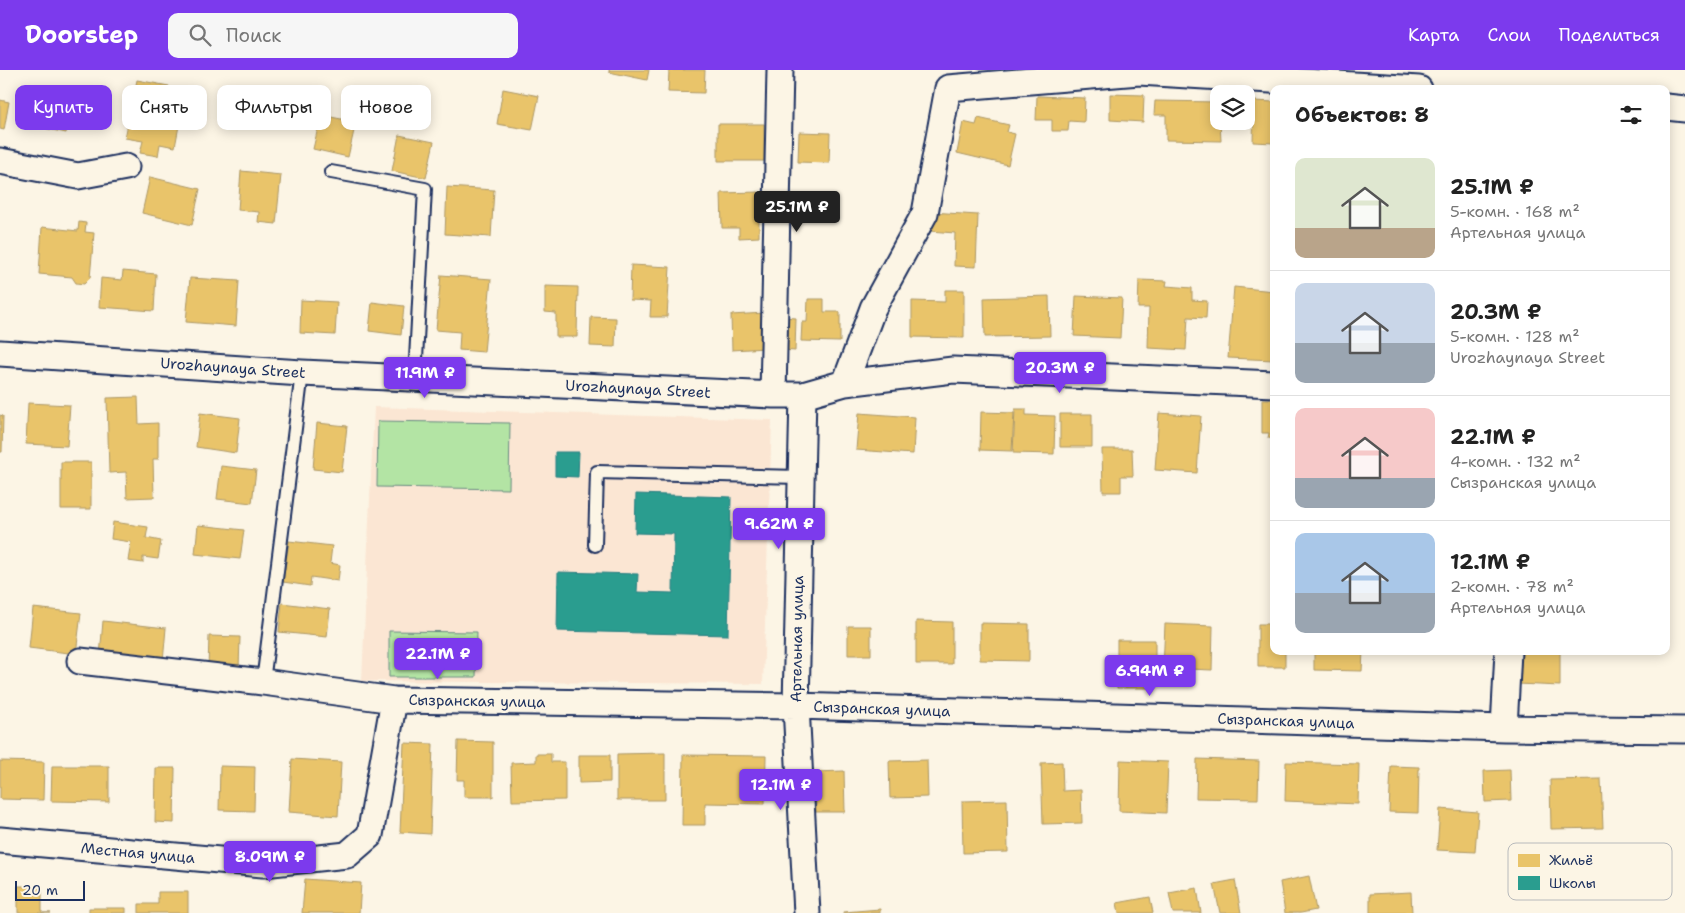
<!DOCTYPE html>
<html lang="ru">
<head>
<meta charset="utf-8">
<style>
	:root { --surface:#fff; --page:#f6f6f6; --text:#222; --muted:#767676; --line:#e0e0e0; --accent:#7c3aed }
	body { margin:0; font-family:"Shantell Sans",sans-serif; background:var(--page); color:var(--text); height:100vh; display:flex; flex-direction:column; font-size:19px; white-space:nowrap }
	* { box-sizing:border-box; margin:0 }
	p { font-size:16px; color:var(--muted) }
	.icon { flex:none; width:28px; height:28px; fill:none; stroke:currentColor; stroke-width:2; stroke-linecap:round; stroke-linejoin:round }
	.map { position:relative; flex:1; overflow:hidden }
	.panel { position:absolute; left:1270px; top:15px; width:400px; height:570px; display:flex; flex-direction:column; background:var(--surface); border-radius:10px; box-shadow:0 2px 12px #0003 }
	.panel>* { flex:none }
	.hud { position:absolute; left:15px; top:15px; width:475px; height:45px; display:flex; gap:10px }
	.tools { position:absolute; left:1210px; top:15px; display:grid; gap:10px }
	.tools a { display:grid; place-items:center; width:45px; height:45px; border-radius:10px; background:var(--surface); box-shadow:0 2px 12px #0003; font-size:25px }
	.scale { position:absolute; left:15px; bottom:12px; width:70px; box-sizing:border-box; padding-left:5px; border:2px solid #1b2f5e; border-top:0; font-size:14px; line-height:18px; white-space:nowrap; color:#1b2f5e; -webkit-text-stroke:4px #fcf5e5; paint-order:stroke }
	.price { position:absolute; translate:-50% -42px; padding:0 11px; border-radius:5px; background:var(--accent); color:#fff; font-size:16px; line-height:32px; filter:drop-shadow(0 1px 2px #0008) }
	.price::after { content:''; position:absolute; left:50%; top:30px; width:15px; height:11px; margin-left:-8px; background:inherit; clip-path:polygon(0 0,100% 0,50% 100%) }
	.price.on { background:#222; color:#fff }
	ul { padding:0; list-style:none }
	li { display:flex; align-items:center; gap:15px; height:125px; padding:0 25px }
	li+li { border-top:1px solid var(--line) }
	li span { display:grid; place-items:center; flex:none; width:140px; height:100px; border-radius:10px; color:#555 }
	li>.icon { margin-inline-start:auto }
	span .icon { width:60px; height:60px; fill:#fffc; stroke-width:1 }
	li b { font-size:21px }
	h2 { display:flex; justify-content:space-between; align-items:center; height:60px; padding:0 25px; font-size:21px }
	.pill { padding:0 18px; border-radius:10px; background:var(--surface); box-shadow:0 2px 12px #0003; font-size:18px; line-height:45px }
	.pill.on { background:var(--accent); color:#fff }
	header { display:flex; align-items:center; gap:30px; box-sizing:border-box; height:70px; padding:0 25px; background:var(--accent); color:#fff }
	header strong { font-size:24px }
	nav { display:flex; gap:28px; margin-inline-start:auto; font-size:18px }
	.search { width:350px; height:45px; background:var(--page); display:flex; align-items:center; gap:12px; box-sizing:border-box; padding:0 18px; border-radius:10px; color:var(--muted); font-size:19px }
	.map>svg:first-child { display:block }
	.built { fill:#fbe6d3 }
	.green { fill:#b3e4a4; stroke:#678a81 }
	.homes { fill:#e9c46a; stroke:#ab9766 }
	.schools { fill:#2a9d8f; stroke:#267c80 }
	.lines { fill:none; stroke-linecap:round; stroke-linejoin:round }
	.service-casing { stroke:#1b2f5e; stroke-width:16 }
	.minor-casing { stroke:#1b2f5e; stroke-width:29 }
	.service { stroke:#fcf5e5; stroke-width:12 }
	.minor { stroke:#fcf5e5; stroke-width:25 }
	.labels { text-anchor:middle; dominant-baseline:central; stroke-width:5; stroke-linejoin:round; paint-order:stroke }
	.street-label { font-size:15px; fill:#1b2f5e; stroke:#fcf5e5 }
	.key { fill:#fcf5e5; stroke:#b8babc; stroke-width:1 }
	.key-label { font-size:14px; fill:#1b2f5e }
</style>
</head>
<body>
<header>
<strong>Doorstep</strong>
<div class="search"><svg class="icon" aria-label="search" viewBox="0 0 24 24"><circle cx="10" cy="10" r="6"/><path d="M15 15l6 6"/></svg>Поиск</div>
<nav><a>Карта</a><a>Слои</a><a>Поделиться</a></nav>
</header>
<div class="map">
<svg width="1685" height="843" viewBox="0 0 1685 843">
	<rect width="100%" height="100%" fill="#fcf5e5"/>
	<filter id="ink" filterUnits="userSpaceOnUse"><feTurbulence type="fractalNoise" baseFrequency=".02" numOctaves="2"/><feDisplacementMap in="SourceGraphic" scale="10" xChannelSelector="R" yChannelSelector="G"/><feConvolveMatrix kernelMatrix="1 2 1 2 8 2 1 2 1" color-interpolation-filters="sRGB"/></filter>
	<g filter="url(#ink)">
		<path class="built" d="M 374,337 L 772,350 L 763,614 L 362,611 Z"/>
		<path class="green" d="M 378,351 L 510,353 L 509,419 L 377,417 Z
			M 389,561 L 477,562 L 476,607 L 389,607 Z"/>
		<path class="homes" d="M 609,0 L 649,0 L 647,10 L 609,2 Z
			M 669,0 L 705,0 L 704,23 L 668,22 Z
			M 137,10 L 169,16 L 166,30 L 183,34 L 175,77 L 160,74 L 158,86 L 140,83 L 143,71 L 125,68 Z
			M 503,19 L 539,26 L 532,60 L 497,54 Z
			M 44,20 L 75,27 L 66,63 L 35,56 Z
			M 1110,24 L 1144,25 L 1143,52 L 1110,50 Z
			M 1037,26 L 1085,28 L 1084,52 L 1069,51 L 1068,61 L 1052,61 L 1052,50 L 1036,50 Z
			M 0,30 L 9,32 L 4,60 L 0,59 Z
			M 1155,31 L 1219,32 L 1221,71 L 1166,70 L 1166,45 L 1154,45 Z
			M 1254,31 L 1274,32 L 1274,73 L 1253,72 Z
			M 321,45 L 356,52 L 348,87 L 313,79 Z
			M 978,48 L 1009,55 L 1007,62 L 1015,64 L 1008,95 L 957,83 L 963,52 L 976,55 Z
			M 718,54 L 764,54 L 764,91 L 718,91 Z
			M 799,62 L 830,63 L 829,93 L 798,92 Z
			M 399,65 L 434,72 L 426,108 L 392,101 Z
			M 241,101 L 281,105 L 276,154 L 258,152 L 259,142 L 238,140 Z
			M 150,107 L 200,119 L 192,155 L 142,143 Z
			M 447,117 L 494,120 L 491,167 L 445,164 Z
			M 759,122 L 759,167 L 739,168 L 739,158 L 722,158 L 721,123 Z
			M 931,142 L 978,145 L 976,197 L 954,196 L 955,163 L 930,161 Z
			M 79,152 L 86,153 L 85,162 L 94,163 L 90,208 L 84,214 L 76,213 L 72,207 L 39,204 L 42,157 L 78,161 Z
			M 631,195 L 670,197 L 667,247 L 650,247 L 651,231 L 630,230 Z
			M 123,201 L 156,204 L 154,241 L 99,237 L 101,208 L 122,210 Z
			M 441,205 L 491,209 L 484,282 L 459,280 L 460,262 L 436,260 Z
			M 190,208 L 239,211 L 236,256 L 186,252 Z
			M 1139,210 L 1167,211 L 1166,216 L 1192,218 L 1192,230 L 1207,231 L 1206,248 L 1188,247 L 1186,280 L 1148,278 L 1149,238 L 1138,238 Z
			M 545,216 L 578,217 L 577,267 L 556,267 L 556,243 L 545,242 Z
			M 1234,217 L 1274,221 L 1274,290 L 1228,288 Z
			M 945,220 L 964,220 L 964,268 L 912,267 L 912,231 L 945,232 Z
			M 1049,226 L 1050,266 L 985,267 L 984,228 Z
			M 1076,226 L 1122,228 L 1120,268 L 1074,266 Z
			M 808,229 L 824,229 L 824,242 L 840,242 L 840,272 L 801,271 L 802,252 L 807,252 Z
			M 301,230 L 337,232 L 335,265 L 300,263 Z
			M 372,232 L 404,236 L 401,265 L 369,261 Z
			M 765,243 L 766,278 L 732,280 L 731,245 Z
			M 591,247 L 616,248 L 615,277 L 590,276 Z
			M 783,247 L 796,248 L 795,281 L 782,280 Z
			M 138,327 L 139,354 L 158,353 L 158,389 L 153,389 L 154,427 L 127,428 L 126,402 L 109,403 L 107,328 Z
			M 1262,329 L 1274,329 L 1274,369 L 1268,368 L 1269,363 L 1262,363 Z
			M 28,333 L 70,335 L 67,376 L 26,374 Z
			M 1015,339 L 1026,339 L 1026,345 L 1055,346 L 1054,384 L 1013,383 Z
			M 981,342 L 1014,343 L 1012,381 L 980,380 Z
			M 200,343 L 240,348 L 236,383 L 196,377 Z
			M 859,343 L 915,347 L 913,384 L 856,380 Z
			M 1159,343 L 1201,346 L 1197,403 L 1155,400 Z
			M 1060,344 L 1092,344 L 1092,377 L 1060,377 Z
			M 0,345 L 3,346 L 2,382 L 0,382 Z
			M 317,353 L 347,356 L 342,402 L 313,399 Z
			M 1102,379 L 1132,379 L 1133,406 L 1121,406 L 1121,422 L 1103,422 Z
			M 61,392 L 91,392 L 91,439 L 61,439 Z
			M 221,396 L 256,400 L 252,433 L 217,429 Z
			M 113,452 L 148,457 L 146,468 L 161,471 L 158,489 L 143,487 L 143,493 L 128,491 L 131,472 L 111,469 Z
			M 198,455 L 244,460 L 240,489 L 195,484 Z
			M 289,471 L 332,476 L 330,493 L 340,495 L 338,511 L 311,507 L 310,516 L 283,512 Z
			M 282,533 L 330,539 L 327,567 L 279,562 Z
			M 33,538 L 81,543 L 76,584 L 29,578 Z
			M 103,551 L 166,558 L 163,592 L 100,586 Z
			M 916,551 L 952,552 L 952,594 L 916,594 Z
			M 980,553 L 1029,554 L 1029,591 L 980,590 Z
			M 1165,554 L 1213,556 L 1212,600 L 1163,598 Z
			M 1258,554 L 1274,554 L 1274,581 L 1285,581 L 1285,597 L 1258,597 Z
			M 848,556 L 871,556 L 871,585 L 848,585 Z
			M 209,566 L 240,567 L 239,599 L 208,598 Z
			M 1117,570 L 1155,570 L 1155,618 L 1117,618 Z
			M 1314,581 L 1363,581 L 1362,601 L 1314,600 Z
			M 1519,581 L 1560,581 L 1560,616 L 1518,614 Z
			M 458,671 L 493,672 L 493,727 L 464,727 L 464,710 L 457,710 Z
			M 404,673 L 433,674 L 430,764 L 400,762 Z
			M 665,683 L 665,730 L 617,730 L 617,684 Z
			M 536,684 L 551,684 L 551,692 L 565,692 L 565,730 L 512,731 L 511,693 L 536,692 Z
			M 579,685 L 610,685 L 610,712 L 579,713 Z
			M 683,685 L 766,686 L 765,734 L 705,733 L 705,755 L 682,755 Z
			M 292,689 L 341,692 L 338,746 L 289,742 Z
			M 1197,689 L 1259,691 L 1258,729 L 1196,728 Z
			M 927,690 L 928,727 L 890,728 L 889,691 Z
			M 1120,690 L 1168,692 L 1166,743 L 1119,741 Z
			M 0,691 L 44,692 L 43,730 L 0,729 Z
			M 1062,692 L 1063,721 L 1081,720 L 1082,753 L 1043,754 L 1041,693 Z
			M 1286,692 L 1359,694 L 1358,734 L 1285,731 Z
			M 52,696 L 109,696 L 109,732 L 51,731 Z
			M 220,696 L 255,697 L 254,741 L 219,740 Z
			M 1391,696 L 1419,697 L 1418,743 L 1389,742 Z
			M 156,698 L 175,698 L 174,753 L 155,752 Z
			M 1510,700 L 1511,731 L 1485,732 L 1484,701 Z
			M 844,701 L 845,742 L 816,742 L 815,702 Z
			M 1601,709 L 1603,758 L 1551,759 L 1550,710 Z
			M 1007,730 L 1008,782 L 963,783 L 962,731 Z
			M 1440,739 L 1478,742 L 1475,782 L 1437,780 Z
			M 1309,806 L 1316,840 L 1301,843 L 1285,843 L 1280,812 Z
			M 305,809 L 361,813 L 359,843 L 302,843 Z
			M 1235,810 L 1241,843 L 1220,843 L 1214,814 Z
			M 18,816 L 42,816 L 42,843 L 51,843 L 18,843 Z
			M 1197,818 L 1201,843 L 1173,843 L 1169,823 Z
			M 158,822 L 188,822 L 188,843 L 139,843 L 139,834 L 158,834 Z
			M 1411,822 L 1412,843 L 1370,843 L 1370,824 Z
			M 1150,827 L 1153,843 L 1119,843 L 1117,833 Z
			M 89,838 L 126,838 L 126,843 L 89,843 Z
			M 880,839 L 880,843 L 843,843 L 843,842 Z"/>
		<path class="schools" d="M 555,382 L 579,382 L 578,407 L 555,406 Z
			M 636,424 L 731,427 L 728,565 L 557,561 L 558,502 L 638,504 L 637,522 L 673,523 L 674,464 L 635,463 Z"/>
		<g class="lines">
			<defs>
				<path id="service" d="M 331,102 L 425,119 L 415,308
					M 595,475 L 597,402 L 801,407
					M 263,612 L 302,303"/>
				<path id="minor" d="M 1666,37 L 1685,39
					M 0,91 L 78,106 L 126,97
					M 0,283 L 302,303 L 773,325 L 803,325 L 845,313 L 953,300 L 1274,314
					M 845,313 L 873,238 L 925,143 L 948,18 L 1139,2 L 1419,19
					M 773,325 L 780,0
					M 803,325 L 796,636 L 807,843
					M 80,591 L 263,612 L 394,630 L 796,636 L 1504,658 L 1685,660
					M 1504,658 L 1508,581
					M 0,770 L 263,794 L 347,785 L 370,765 L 394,630"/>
			</defs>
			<use href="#service" class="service-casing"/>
			<use href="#minor" class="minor-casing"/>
			<use href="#service" class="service"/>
			<use href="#minor" class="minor"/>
		</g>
	</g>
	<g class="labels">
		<g class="street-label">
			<text transform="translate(233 298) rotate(4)">Urozhaynaya Street</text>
			<text transform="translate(638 319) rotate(3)">Urozhaynaya Street</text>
			<text transform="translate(797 569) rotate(-89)">Артельная улица</text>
			<text transform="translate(477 631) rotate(1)">Сызранская улица</text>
			<text transform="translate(882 639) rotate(2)">Сызранская улица</text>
			<text transform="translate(1286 651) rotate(2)">Сызранская улица</text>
			<text transform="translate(138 783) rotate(5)">Местная улица</text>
		</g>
	</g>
	<rect x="1508" y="773" width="164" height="57" rx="8" class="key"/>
	<rect x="1518" y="784" width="22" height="13" fill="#e9c46a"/>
	<rect x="1518" y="806" width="22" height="14" fill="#2a9d8f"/>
	<g class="key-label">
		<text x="1549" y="795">Жильё</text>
		<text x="1549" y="818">Школы</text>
	</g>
</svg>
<div class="tools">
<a><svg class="icon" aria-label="layers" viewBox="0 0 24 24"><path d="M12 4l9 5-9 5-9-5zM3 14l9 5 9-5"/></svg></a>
</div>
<div class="scale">20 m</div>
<b class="price on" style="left:797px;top:163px">25.1M ₽</b>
<b class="price" style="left:1060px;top:324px">20.3M ₽</b>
<b class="price" style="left:425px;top:329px">11.9M ₽</b>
<b class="price" style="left:779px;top:480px">9.62M ₽</b>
<b class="price" style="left:438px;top:610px">22.1M ₽</b>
<b class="price" style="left:1150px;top:627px">6.94M ₽</b>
<b class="price" style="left:781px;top:741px">12.1M ₽</b>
<b class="price" style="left:270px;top:813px">8.09M ₽</b>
<div class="hud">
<a class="pill on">Купить</a>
<a class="pill">Снять</a>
<a class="pill">Фильтры</a>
<a class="pill">Новое</a>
</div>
<section class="panel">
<h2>Объектов: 8<svg class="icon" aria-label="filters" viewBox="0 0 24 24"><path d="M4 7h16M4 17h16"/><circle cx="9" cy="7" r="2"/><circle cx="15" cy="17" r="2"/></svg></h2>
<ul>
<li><span style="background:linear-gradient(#dfe7d0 70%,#b9a48a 0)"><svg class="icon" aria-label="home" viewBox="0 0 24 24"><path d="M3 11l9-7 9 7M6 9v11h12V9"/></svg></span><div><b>25.1M ₽</b><p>5-комн. · 168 m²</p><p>Артельная улица</p></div></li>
<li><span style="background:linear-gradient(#c9d6e8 60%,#9aa5b1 0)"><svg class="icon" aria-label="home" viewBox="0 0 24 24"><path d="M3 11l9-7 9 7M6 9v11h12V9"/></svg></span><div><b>20.3M ₽</b><p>5-комн. · 128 m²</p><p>Urozhaynaya Street</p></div></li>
<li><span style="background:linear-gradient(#f6c9c9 70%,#9aa5b1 0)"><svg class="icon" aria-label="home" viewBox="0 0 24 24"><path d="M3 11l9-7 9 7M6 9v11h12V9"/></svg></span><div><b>22.1M ₽</b><p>4-комн. · 132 m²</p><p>Сызранская улица</p></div></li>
<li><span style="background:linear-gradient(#a9c7e8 60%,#9aa5b1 0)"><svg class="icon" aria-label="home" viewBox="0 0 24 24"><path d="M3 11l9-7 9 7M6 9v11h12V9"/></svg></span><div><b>12.1M ₽</b><p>2-комн. · 78 m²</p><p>Артельная улица</p></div></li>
</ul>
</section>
</div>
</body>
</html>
